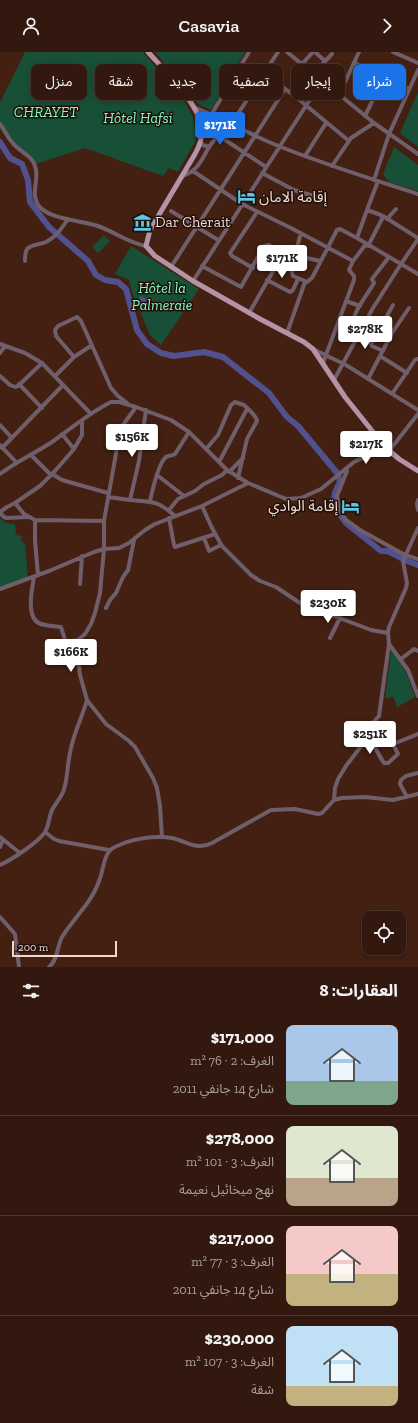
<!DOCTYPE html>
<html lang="ar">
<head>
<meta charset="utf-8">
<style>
	:root { --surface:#32180e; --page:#3a2117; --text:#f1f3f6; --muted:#a8a09e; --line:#4d372e; --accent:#1a73e8 }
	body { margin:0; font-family:"Zilla Slab","Noto Sans Arabic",serif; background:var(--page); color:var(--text); direction:rtl; height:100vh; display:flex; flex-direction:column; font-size:15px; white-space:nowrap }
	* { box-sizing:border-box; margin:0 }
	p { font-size:13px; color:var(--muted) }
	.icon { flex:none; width:22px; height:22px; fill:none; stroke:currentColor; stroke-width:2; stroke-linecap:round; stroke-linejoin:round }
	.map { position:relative; height:915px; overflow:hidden; direction:ltr }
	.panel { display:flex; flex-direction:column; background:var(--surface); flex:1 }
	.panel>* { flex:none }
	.banner { position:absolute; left:12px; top:12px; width:394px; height:36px; direction:rtl; display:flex; gap:8px }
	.buttons { position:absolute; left:362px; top:859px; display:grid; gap:8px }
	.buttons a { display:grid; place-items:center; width:44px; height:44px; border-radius:8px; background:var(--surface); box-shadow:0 2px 6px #0003,0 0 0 1px var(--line); font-size:20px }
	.scale { position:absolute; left:12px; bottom:10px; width:105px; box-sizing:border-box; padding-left:4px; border:2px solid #f0d8cf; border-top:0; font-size:11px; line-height:14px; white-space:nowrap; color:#f0d8cf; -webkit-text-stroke:3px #1f0f09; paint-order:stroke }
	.price { position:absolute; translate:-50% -34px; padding:0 9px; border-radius:4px; background:#fff; color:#222; font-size:13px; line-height:26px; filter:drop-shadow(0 1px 2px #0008) }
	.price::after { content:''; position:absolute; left:50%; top:24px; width:12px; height:9px; margin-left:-6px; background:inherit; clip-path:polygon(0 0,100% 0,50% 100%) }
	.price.on { background:var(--accent); color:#fff }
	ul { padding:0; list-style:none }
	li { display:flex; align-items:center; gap:12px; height:100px; padding:0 20px }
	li+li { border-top:1px solid var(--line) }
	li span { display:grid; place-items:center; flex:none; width:112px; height:80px; border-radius:8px; color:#555 }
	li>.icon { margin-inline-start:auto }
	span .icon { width:48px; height:48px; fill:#fffc; stroke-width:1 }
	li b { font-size:17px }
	h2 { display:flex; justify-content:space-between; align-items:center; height:48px; padding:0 20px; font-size:17px }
	.chip { padding:0 14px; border-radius:8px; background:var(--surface); box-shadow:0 2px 6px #0003,0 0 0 1px var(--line); font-size:14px; line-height:36px }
	.chip.on { background:var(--accent); color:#fff }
	header { display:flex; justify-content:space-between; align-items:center; height:52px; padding:0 20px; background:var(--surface); font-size:18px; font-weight:600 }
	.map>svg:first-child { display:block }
	.green { fill:#184f37 }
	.water { fill:#50518e }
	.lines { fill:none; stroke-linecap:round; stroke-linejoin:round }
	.river { stroke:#50518e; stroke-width:6 }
	.minor { stroke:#705f6a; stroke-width:4 }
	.major { stroke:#b593a7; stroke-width:5 }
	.labels { text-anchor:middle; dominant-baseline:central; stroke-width:3; stroke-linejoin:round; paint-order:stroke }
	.park-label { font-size:15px; font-style:italic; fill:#88f8c2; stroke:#1f0f09 }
	.poi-label { font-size:15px; fill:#f0d8cf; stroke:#1f0f09; text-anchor:start }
</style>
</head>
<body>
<header><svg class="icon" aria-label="forward" viewBox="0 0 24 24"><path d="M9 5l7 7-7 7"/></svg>Casavia<svg class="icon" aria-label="person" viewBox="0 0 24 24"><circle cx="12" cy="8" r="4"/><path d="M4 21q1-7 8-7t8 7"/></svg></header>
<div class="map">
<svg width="418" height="915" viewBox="0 0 418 915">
	<rect width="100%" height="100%" fill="#432012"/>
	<path class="green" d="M 25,0 L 143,0 L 186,52 L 193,65 L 196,80 L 195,90 L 178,120 L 169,116 L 163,124 L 85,96 L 33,113 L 31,109 L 10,90 L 0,77 L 0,51 Z
		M 155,0 L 245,0 L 211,58 L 199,53 L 189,41 L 189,36 L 186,21 L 185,32 L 183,33 Z
		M 418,40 L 418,95 L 400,81 Z
		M 394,95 L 418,113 L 418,139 L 389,130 L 383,122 Z
		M 104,183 L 110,189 L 98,201 L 92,195 Z
		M 131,194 L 199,237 L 161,293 L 150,283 L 132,240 L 129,228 L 115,222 Z
		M 0,466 L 6,471 L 15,472 L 16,483 L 21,484 L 22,490 L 25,491 L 28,527 L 0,539 Z
		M 391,598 L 394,599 L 406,620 L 415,645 L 397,655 L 394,645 L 385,646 Z"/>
	<path class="water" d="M 141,244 L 146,247 L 148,245 L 150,247 L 149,249 L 153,252 L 153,256 L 149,257 L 142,256 L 138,249 Z"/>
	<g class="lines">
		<path class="river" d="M 0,90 L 10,106 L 22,112 L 28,128 L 30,150 L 49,175 L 88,209 L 96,223 L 105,228 L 118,230 L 126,237 L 137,278 L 147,292 L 161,301 L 174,304 L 204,300 L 223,305 L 269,341 L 287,365 L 298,374 L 338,422 L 340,429 L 335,441 L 334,448 L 337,458 L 346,471 L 381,499 L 388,499 L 407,509 L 418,513"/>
		<path class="minor" d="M 287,0 L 374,71 L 418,102
			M 315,0 L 325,9
			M 393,0 L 418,11
			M 355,11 L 409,37
			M 302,12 L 313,0
			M 264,21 L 296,45 L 349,89
			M 313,22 L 332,2
			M 339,43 L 359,0
			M 195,56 C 225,67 252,84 281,95 C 326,113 372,127 418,142
			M 365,64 L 384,25
			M 232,71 L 278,0
			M 0,72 C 5,78 7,85 12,90 C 19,100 31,102 35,114 C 40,127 30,140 38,153 C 49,168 81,168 98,174 C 115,180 128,191 146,194
			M 204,74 L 266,115
			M 202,78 L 249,0
			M 200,92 L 209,95 L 218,83
			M 305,104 L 326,71
			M 332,114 L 351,86 L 374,71
			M 193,119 L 242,152 L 291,176 L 353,209 L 366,192
			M 262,121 L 294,138 L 317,145
			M 183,124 C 198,118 201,109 209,95
			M 374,128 L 389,82 L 418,18
			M 367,158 L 357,186 L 401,212 L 418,187
			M 171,159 L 218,188
			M 383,164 L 418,186
			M 387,167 L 396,157
			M 368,194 L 383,165 L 381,163 L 367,158 L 378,129
			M 283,202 L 294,206 L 301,181
			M 294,203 L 320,209
			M 389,205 L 372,227 L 374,231 C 368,242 351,262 353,274 L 374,287 L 393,253
			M 294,206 L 291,217 L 293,224 L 307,230 L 312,226 L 337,178 L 340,177 L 357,186
			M 25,209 C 25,206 25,200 27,197 C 32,192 40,193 46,190 C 56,185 62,176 68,167
			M 202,214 L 241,235 L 264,194 L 269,193 L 283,202 L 249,261
			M 171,215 L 285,37
			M 253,216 L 232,204 L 230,201 L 257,160
			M 267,228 L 290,240 L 293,238 L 298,227
			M 193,229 L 322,29
			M 346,249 L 360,254
			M 287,281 L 305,230
			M 374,287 L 371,292 L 372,294 L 383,299
			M 0,292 L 25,301 L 42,311 L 90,361
			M 313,297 L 346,313 L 418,358
			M 0,301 L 5,294
			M 380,304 L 407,321
			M 74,305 L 56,284 L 55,278 L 58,274 L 77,265 L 81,269 L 111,336 L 118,344 L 127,351
			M 323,311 L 354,228 L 354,224 L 349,218 L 353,209
			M 0,324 L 10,333 L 15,335 L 18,334 L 42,311
			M 55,324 L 74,305 L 92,293
			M 368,327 L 392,281 L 409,256
			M 334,328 L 373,256 L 401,212 L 418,222
			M 19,332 L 42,356
			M 392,342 L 415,308 L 418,307
			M 0,373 L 12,386
			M 62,382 L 74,397 L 82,383 L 82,368
			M 0,393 L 16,410
			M 2,396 L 63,333
			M 206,397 L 218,383 L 231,353 L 235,350 L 244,353 C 248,357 256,363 257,369 L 247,387 L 238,426
			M 389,399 L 418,362
			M 31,403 L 51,423
			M 219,410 L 247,357
			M 347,419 L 337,444 L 340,458 L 346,468 L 360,478 L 405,503 L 418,507
			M 229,420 L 243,406
			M 0,422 C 16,410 35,401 52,390 C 72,376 89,361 111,350 L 119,350 L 136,355 L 171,368 L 189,380 L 227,418 L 248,431 L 286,447 L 301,446 L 321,437 L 354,410 L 385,395
			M 52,422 L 62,428 L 108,441
			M 157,423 L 184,444
			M 108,445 L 130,448 L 139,409 L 146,358
			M 130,448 C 153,450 157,448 175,464
			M 418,448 L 417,452 L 418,458
			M 150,449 C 152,440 159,410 166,405 C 169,403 172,404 175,402 L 189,380
			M 15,451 L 40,434 L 55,419 L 74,397
			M 202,454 L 212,476 L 222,494 L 251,523 L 260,529 L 276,535 L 300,551 L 371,578 L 388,581
			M 169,458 L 178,447 L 195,439 L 204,432 L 222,423 L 227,418
			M 0,460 L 7,455 L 15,451 L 24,462 L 35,468 L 104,469
			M 0,461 L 4,465 L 7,466 L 28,465
			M 169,466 L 174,493 L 175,495 L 215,482
			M 35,468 L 35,489 L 38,523
			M 204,486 L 209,499 L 221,493
			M 34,525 C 32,537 25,567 41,572 C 47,574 54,574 61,575 L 65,588 L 67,590 L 78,588 L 85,582 L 91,572 L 95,561 L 100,541 L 104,497 L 104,469 L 120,379 L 123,373 L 136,355
			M 80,532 L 82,504
			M 0,537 L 49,519 L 94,500 L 104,497 L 119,496 L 129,491 L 145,478 L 155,472 L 202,454 L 248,431
			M 106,556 L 110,548 L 116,541 L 123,525 L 128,518 L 134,488
			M 330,586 L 340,566
			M 76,589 L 80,623 L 87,648 L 106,672 L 129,689 L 135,695 L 153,726 L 157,736 L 160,754 L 162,785
			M 389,592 L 408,618 L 418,644
			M 401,607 L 414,597 L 418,599
			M 368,682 C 373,692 378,702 384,711 L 388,711 L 398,702 L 393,692 L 388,685 L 372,690
			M 393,692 L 418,682
			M 407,745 L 400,732 L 401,728 L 406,724 L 418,721
			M 334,748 L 335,736 L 338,727 L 346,714 L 365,689 L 370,674 L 379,664 L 389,592 L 388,581 L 389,575 L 406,536 L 407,531 L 403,509 L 418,476
			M 45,780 L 54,787 L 59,789 L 109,798
			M 0,785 L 20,801
			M 0,795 L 3,788
			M 0,813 C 11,808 41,789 46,778 C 49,772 49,765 52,758 C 55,752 60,747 63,740 C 68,727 67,714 70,701 C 73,682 82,666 87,648
			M 0,865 L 15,882 L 19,915
			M 49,915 C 58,908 57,894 62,885 C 74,866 92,850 99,829 C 104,818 103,800 115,795 C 130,787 155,783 172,786 C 186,789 197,799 212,791 L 271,758 L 295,757 L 318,762 L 322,761 L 334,748 L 342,746 L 365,745 L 393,748 L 418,742"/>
		<path class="major" d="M 148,0 C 165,19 200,52 202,78 C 202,86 199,95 195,102 L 150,178 L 146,194 L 155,204 L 193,229 L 260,267 L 304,290 L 313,297 L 345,345 L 385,395 L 399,407 L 418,419"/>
	</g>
	<defs>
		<symbol id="hotel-bare" viewBox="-9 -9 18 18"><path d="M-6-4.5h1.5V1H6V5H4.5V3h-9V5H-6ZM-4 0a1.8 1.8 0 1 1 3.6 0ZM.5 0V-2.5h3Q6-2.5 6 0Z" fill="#5dc7e8" stroke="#1f0f09" stroke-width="2.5" paint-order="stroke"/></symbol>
		<symbol id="museum-bare" viewBox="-9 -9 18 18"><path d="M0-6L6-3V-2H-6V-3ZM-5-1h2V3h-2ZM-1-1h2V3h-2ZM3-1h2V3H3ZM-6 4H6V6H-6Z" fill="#5dc7e8" stroke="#1f0f09" stroke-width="2.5" paint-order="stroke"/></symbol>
	</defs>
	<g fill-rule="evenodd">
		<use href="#hotel-bare" x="234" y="132" width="25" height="25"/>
		<use href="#museum-bare" x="130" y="158" width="25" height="25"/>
		<use href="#hotel-bare" x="338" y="442" width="25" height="25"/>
	</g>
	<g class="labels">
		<g class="park-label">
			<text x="46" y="60">CHRAYET</text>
			<text x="138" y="66">Hôtel Hafsi</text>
			<text x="162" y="236">Hôtel la<tspan x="162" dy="17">Palmeraie</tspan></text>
		</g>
		<g class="poi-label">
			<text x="259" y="145">إقامة الامان</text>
			<text x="155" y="170">Dar Cherait</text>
			<text x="338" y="454" text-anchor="end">إقامة الوادي</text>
		</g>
	</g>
</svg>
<div class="buttons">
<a><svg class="icon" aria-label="locate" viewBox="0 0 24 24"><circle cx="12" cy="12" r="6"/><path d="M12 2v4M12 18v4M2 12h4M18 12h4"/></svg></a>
</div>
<div class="scale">200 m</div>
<b class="price on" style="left:220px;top:94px">$171K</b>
<b class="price" style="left:282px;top:227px">$171K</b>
<b class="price" style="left:365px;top:298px">$278K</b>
<b class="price" style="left:132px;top:406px">$156K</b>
<b class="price" style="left:366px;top:413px">$217K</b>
<b class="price" style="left:328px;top:572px">$230K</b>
<b class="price" style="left:71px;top:621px">$166K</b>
<b class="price" style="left:370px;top:703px">$251K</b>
<div class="banner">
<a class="chip on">شراء</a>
<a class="chip">إيجار</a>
<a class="chip">تصفية</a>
<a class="chip">جديد</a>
<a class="chip">شقة</a>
<a class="chip">منزل</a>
</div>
</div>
<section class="panel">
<h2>العقارات: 8<svg class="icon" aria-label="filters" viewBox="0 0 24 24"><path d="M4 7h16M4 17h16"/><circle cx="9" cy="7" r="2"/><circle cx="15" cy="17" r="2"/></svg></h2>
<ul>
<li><span style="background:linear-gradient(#a9c7e8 70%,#7fa58c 0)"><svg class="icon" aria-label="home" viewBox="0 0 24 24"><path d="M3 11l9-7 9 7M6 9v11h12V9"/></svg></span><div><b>$171,000</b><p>الغرف: 2 · 76 m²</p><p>شارع 14 جانفي 2011</p></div></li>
<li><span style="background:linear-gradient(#dfe7d0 65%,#b9a48a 0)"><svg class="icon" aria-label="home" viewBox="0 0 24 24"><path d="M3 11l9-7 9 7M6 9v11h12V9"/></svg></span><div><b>$278,000</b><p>الغرف: 3 · 101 m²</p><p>نهج ميخائيل نعيمة</p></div></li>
<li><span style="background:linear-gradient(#f6c9c9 60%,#c2b280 0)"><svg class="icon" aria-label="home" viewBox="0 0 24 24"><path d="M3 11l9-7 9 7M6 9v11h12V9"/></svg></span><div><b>$217,000</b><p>الغرف: 3 · 77 m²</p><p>شارع 14 جانفي 2011</p></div></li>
<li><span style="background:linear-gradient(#bfe0f5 75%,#c2b280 0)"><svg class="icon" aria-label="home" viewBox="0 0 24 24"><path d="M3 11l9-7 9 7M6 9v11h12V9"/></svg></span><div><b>$230,000</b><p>الغرف: 3 · 107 m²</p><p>شقة</p></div></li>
</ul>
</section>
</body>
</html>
